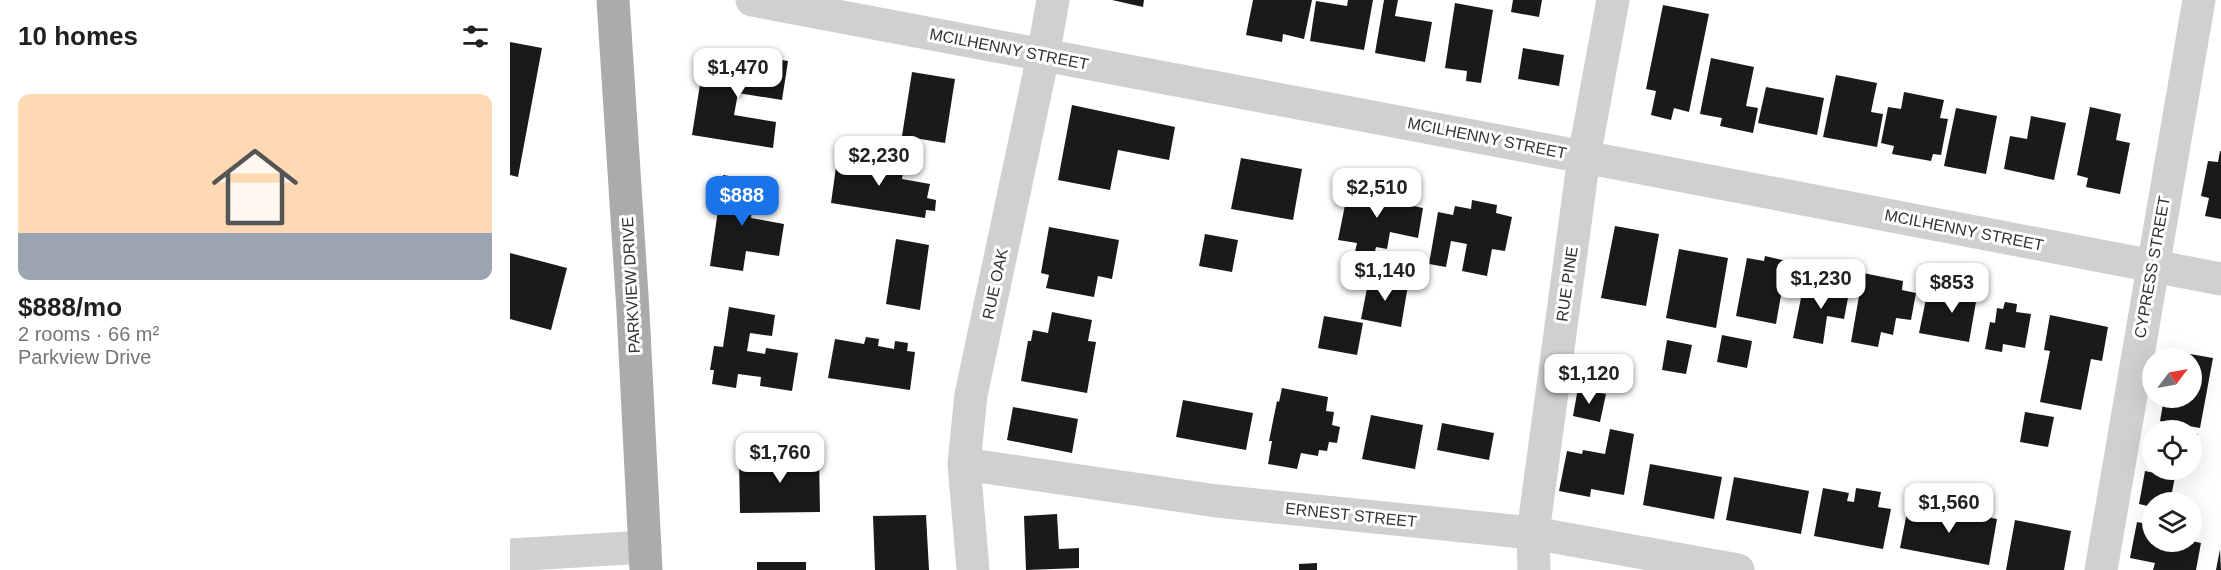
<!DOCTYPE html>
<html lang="en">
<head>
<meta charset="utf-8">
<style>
	:root { --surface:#fff; --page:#f6f6f6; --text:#202124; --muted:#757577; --line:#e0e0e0; --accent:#1a73e8 }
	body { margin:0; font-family:Arial,sans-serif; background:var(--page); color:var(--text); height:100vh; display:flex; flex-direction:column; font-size:22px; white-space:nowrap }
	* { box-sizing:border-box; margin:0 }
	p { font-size:20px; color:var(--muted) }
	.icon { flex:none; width:33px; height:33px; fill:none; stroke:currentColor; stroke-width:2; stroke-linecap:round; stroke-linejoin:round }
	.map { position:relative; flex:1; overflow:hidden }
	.panel { display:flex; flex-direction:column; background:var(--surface); width:510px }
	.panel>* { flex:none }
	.needle { width:39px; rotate:58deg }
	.buttons { position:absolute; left:1632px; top:348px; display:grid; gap:12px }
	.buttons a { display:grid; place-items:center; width:60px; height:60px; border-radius:50%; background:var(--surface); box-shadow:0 6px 24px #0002; font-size:30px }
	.price { position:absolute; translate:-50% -51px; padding:0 14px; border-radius:12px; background:#fff; color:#222; font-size:20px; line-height:39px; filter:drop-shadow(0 2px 3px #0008) }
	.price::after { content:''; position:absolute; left:50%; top:36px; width:18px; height:14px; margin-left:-9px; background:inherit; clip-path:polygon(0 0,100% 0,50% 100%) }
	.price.current { background:var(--accent); color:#fff }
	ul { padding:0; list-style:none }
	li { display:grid; align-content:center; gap:12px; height:318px; padding:0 18px }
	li+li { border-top:2px solid var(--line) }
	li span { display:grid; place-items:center; height:186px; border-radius:12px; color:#555 }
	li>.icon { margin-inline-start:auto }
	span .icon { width:108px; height:108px; fill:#fffc; stroke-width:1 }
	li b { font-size:26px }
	h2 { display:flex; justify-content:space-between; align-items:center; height:72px; padding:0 18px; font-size:26px }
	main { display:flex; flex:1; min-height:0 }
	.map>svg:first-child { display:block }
	.building { fill:#1a1a1a }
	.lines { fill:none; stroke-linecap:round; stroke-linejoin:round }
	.minor { stroke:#d0d0d0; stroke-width:33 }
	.major { stroke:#ababab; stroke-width:33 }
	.labels { text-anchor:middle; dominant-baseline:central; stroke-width:6; stroke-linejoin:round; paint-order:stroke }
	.street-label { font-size:16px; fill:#333; stroke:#fff }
</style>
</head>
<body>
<main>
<section class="panel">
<h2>10 homes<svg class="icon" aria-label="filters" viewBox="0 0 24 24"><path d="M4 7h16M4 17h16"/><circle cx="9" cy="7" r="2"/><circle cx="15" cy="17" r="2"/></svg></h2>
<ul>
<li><span style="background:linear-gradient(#ffd9b3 75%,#9aa5b1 0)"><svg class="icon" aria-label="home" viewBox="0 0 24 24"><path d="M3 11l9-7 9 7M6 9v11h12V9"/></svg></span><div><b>$888/mo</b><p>2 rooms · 66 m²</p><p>Parkview Drive</p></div></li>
</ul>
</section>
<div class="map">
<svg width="1711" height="570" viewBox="0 0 1711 570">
	<rect width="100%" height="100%" fill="#fff"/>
	<path class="building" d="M 602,0 L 634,0 L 633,7 Z
		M 743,0 L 802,0 L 794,39 L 773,34 L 772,42 L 736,35 Z
		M 838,0 L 863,0 L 854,50 L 800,41 L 806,1 L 837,6 Z
		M 874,0 L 888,0 L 885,16 L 922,22 L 915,62 L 865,53 Z
		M 1003,0 L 1032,0 L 1029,17 L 1001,12 Z
		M 945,3 L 983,10 L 971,83 L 956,81 L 957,71 L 935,68 Z
		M 1153,5 L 1199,14 L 1179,112 L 1164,108 L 1161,120 L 1141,115 L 1146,91 L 1136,89 Z
		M 0,42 L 32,48 L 8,177 L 0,175 Z
		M 1013,48 L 1054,55 L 1049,86 L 1008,79 Z
		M 232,54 L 278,61 L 272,100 L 228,93 L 224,115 L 266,122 L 263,148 L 182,135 L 194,59 L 229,65 Z
		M 1201,58 L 1244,67 L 1236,106 L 1248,108 L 1243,133 L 1210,126 L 1212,118 L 1190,114 Z
		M 402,72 L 445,79 L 435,143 L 392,136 Z
		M 1326,75 L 1367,83 L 1361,112 L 1373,114 L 1367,147 L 1313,137 Z
		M 1256,87 L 1314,98 L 1307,135 L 1248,123 Z
		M 1394,92 L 1434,100 L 1430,118 L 1438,119 L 1431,155 L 1423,154 L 1421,161 L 1382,154 L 1384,146 L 1371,143 L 1378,107 L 1391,109 Z
		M 562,105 L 665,127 L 659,160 L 608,150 L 600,190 L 548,180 Z
		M 1580,107 L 1611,114 L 1606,140 L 1620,143 L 1610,194 L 1576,187 L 1578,178 L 1567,175 Z
		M 1446,108 L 1487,116 L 1476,174 L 1434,166 Z
		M 1521,116 L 1556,123 L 1544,180 L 1494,169 L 1500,136 L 1517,139 Z
		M 1710,151 L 1711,151 L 1711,219 L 1695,216 L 1699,198 L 1691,196 L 1698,161 L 1708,162 Z
		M 328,153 L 394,163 L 392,179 L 420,184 L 417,198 L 426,200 L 425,211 L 416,210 L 415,218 L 321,203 Z
		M 731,158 L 792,169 L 783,220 L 721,209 Z
		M 213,175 L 247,181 L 241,218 L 274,224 L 269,256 L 236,251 L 233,271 L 200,266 Z
		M 839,185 L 895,196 L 893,204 L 913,208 L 908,238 L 880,232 L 877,249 L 866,247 L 864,256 L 845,252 L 847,243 L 828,240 Z
		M 962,200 L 987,205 L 986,213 L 1002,217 L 995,251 L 982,249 L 977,276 L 952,271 L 957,244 L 941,241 L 936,267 L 919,264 L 928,212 L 943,215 L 945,206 L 961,209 Z
		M 1105,226 L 1149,234 L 1136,306 L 1091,298 Z
		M 539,227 L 609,240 L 602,279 L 588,276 L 584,297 L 536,288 L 539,275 L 531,273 Z
		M 695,234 L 728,240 L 722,272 L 689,266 Z
		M 386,239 L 419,245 L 410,310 L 376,304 Z
		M 1169,249 L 1218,258 L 1206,328 L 1156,318 Z
		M 0,253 L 57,268 L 41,330 L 0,319 Z
		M 1255,256 L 1277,261 L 1266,324 L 1226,316 L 1237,258 L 1254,261 Z
		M 1353,273 L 1393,281 L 1392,290 L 1406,293 L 1401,320 L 1386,318 L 1383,335 L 1371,332 L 1368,347 L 1341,342 Z
		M 1454,276 L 1470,279 L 1459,342 L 1409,333 L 1416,299 L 1426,301 L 1426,296 L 1450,300 Z
		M 1317,277 L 1341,282 L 1334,319 L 1317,316 L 1313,344 L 1283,338 L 1293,288 L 1314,292 Z
		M 859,278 L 898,285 L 891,327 L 851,319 Z
		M 1495,302 L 1507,304 L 1506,312 L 1521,314 L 1515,348 L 1493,344 L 1492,352 L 1475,349 L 1480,322 L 1485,323 L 1487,308 L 1493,309 Z
		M 219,307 L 265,315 L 262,336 L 240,333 L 237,351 L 255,354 L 256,348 L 288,353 L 282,391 L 250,386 L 251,377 L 228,374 L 226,388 L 202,384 L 204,370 L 200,370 L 204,346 L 213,347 Z
		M 542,312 L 582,320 L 578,341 L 586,342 L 577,393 L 511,381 L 518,341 L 521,341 L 523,330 L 538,333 Z
		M 1540,315 L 1598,327 L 1592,361 L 1581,359 L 1571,410 L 1530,402 L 1540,351 L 1534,350 Z
		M 814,316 L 853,323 L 847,355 L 808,348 Z
		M 1212,335 L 1242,341 L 1237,368 L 1207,362 Z
		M 356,337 L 369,339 L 368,346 L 384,349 L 385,341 L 398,343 L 397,351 L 405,352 L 400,390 L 318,378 L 325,339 L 354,344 Z
		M 1157,340 L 1182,345 L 1176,374 L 1152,370 Z
		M 1663,351 L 1703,358 L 1690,428 L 1650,421 L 1654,398 L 1682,398 L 1682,358 L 1661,358 Z
		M 772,388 L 818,397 L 816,411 L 824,412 L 822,425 L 830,427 L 827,443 L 819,442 L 817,451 L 809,450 L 808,456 L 791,453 L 787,469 L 758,464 L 762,441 L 759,441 L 767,401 L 769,402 Z
		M 1068,388 L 1096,394 L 1090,422 L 1063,416 Z
		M 673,400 L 743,413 L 736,450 L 666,437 Z
		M 503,407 L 568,419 L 562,453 L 497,440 Z
		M 1515,412 L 1544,417 L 1538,447 L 1510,442 Z
		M 861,415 L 913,425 L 905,469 L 852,459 Z
		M 932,423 L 984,433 L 979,460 L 927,450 Z
		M 1100,429 L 1124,434 L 1114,495 L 1081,489 L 1080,497 L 1049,491 L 1057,451 L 1072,454 L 1073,450 L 1095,454 Z
		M 1682,433 L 1688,434 L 1683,462 L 1682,462 Z
		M 309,455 L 310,512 L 230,513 L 229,457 Z
		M 1140,464 L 1212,477 L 1204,519 L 1133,505 Z
		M 1635,471 L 1665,477 L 1660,502 L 1642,502 L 1642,507 L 1629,504 Z
		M 1224,477 L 1299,491 L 1291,534 L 1216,520 Z
		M 1313,488 L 1339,493 L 1337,501 L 1344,502 L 1346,488 L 1371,492 L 1368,507 L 1381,509 L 1373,549 L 1304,536 Z
		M 1399,502 L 1487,519 L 1479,565 L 1390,548 Z
		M 547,514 L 549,549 L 569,548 L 569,568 L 516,570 L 514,516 Z
		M 416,515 L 419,570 L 365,570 L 363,516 Z
		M 1505,520 L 1561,531 L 1554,570 L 1496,570 Z
		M 1627,522 L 1642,525 L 1642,542 L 1682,541 L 1691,543 L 1686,570 L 1643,570 L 1645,563 L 1620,558 Z
		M 1710,549 L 1711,570 L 1706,570 Z
		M 247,562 L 296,562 L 296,570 L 247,570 Z
		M 807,563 L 807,570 L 789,570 L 789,564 Z"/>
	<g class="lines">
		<path class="minor" d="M 242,0 L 1074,157 L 1711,279
			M 454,464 L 707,501 L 1023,533 L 1228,570
			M 0,555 L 135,547
			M 463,570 L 454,464 L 461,395 L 533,56 L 543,0
			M 1024,570 L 1023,533 L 1074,157 L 1103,0
			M 1591,570 L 1689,0"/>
		<path class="major" d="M 103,0 L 123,311 L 136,570"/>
	</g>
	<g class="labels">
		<g class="street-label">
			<text transform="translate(499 49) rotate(11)">MCILHENNY STREET</text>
			<text transform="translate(977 138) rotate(11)">MCILHENNY STREET</text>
			<text transform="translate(1454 230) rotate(11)">MCILHENNY STREET</text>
			<text transform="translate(1642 267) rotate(-80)">CYPRESS STREET</text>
			<text transform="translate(485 284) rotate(-78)">RUE OAK</text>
			<text transform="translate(1057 284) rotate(-82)">RUE PINE</text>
			<text transform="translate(121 285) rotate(-93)">PARKVIEW DRIVE</text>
			<text transform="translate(841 515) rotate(6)">ERNEST STREET</text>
		</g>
	</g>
</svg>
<div class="buttons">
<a><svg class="needle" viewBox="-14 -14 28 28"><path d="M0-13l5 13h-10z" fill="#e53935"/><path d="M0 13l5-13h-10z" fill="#757577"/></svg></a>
<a><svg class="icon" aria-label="locate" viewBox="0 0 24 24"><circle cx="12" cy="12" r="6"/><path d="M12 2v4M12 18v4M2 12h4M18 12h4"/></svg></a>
<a><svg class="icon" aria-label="layers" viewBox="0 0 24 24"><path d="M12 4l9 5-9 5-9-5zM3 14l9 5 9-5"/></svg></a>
</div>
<b class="price" style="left:228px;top:99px">$1,470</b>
<b class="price" style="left:369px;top:187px">$2,230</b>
<b class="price" style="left:867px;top:219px">$2,510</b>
<b class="price current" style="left:232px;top:227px">$888</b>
<b class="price" style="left:875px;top:302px">$1,140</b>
<b class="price" style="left:1311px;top:310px">$1,230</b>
<b class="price" style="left:1442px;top:314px">$853</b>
<b class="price" style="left:1079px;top:405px">$1,120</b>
<b class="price" style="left:270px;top:484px">$1,760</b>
<b class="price" style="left:1439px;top:534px">$1,560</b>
</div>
</main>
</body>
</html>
